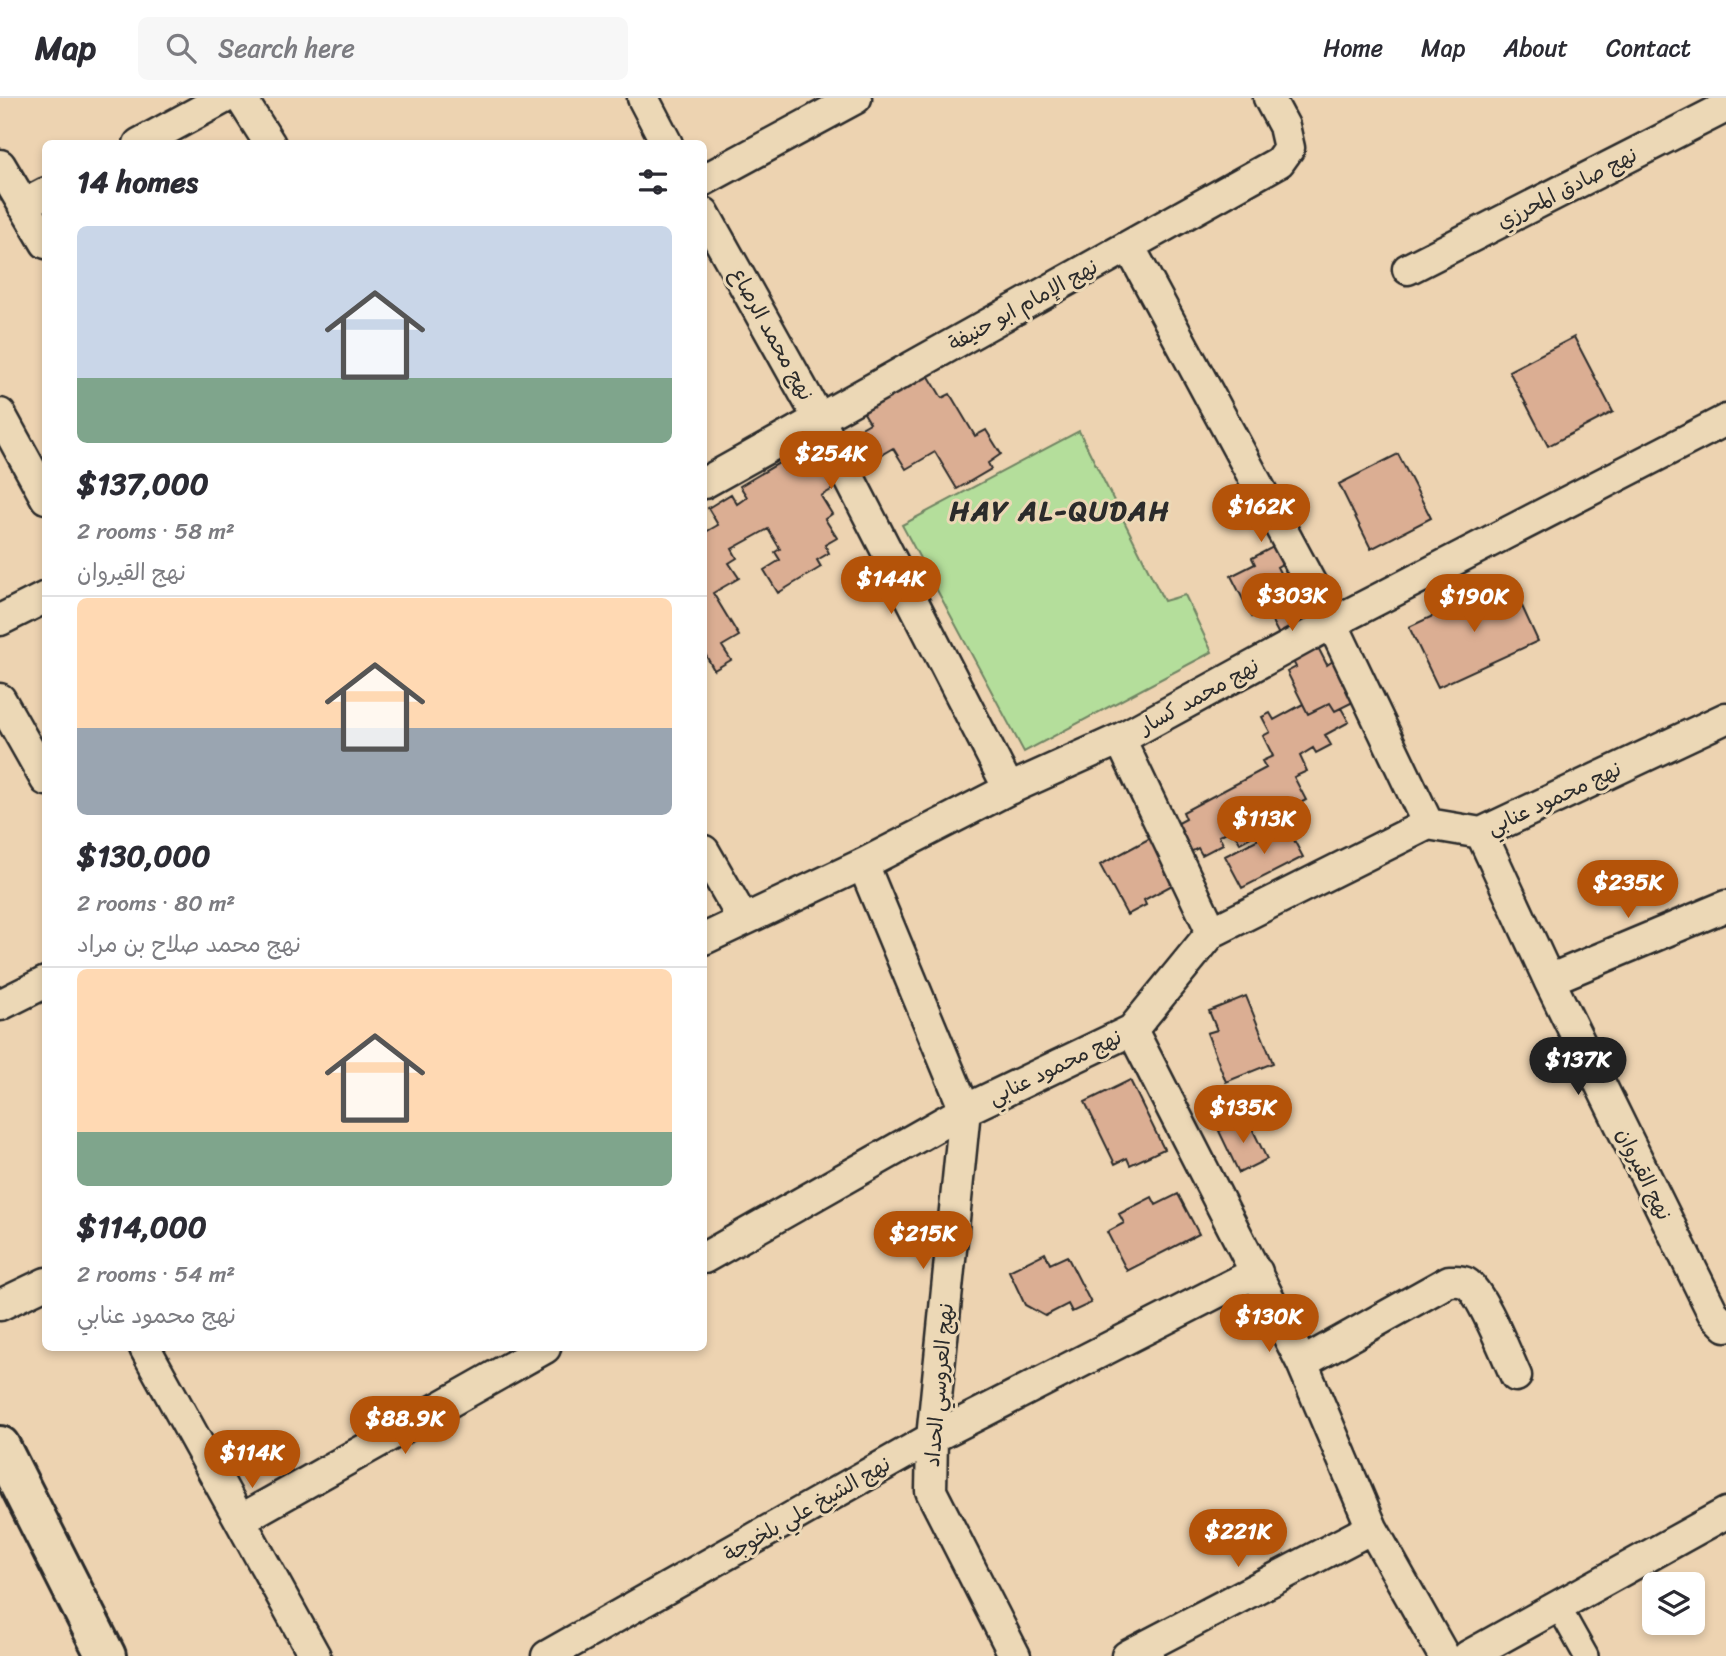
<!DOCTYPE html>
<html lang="en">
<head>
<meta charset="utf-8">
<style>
	:root { --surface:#fff; --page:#f7f7f7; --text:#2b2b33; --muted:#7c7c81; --line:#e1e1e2; --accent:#b45309 }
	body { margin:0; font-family:Sriracha,"Playpen Sans Arabic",sans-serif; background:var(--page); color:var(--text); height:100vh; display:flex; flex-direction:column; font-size:26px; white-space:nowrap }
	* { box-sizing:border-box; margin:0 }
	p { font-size:23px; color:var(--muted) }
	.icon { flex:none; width:38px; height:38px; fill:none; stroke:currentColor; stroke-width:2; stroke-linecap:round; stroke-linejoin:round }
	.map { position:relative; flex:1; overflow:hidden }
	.panel { position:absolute; left:42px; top:42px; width:665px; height:1211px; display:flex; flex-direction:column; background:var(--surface); border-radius:10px; box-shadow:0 4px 10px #0003 }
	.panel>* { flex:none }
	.fabs { position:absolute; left:1642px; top:1474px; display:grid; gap:14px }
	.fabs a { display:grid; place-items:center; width:63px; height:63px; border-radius:10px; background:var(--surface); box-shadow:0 4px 10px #0003; font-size:35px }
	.price { position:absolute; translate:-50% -60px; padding:0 16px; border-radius:24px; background:var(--accent); color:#fff; font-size:23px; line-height:46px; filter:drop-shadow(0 2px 4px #0008) }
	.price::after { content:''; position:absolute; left:50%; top:42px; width:21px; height:16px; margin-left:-10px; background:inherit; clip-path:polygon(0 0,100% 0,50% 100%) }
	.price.on { background:#222; color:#fff }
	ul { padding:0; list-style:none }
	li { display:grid; align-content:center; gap:14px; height:371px; padding:0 35px }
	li+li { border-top:2px solid var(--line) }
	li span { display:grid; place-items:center; height:217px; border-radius:10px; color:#555 }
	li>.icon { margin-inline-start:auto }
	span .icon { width:126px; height:126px; fill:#fffc; stroke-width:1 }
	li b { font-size:30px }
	h2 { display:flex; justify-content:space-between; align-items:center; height:84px; padding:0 35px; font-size:30px }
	header { display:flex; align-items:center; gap:42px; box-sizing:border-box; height:98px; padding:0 35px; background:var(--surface); border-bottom:2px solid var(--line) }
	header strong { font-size:33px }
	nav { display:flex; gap:38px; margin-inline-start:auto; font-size:24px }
	.search { width:490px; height:63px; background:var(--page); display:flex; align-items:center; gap:18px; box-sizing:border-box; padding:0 24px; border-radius:10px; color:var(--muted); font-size:26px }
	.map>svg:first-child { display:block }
	.green { fill:#b4de9b; stroke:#708463; stroke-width:2 }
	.building { fill:#dbae93; stroke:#2b2b2b; stroke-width:2 }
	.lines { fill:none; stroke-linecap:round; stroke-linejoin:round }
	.pedestrian-casing { stroke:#2b2b2b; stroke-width:28 }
	.minor-casing { stroke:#2b2b2b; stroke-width:35 }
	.tertiary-casing { stroke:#2b2b2b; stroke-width:44 }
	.pedestrian { stroke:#ecd8b6; stroke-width:23 }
	.minor { stroke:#ecd8b6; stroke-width:30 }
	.tertiary { stroke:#ecd8b6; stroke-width:38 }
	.labels { text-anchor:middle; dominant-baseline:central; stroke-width:6; stroke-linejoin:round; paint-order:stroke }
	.street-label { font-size:21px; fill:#2b2b2b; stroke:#ecd8b6 }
	.district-label { font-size:28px; font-weight:bold; letter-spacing:2px; fill:#2b2b2b; stroke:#ecd8b6 }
</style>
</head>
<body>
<header>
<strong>Map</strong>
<div class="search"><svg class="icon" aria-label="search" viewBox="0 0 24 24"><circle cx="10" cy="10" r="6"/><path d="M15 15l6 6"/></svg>Search here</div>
<nav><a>Home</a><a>Map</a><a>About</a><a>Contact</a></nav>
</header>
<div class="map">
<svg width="1726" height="1558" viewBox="0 0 1726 1558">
	<rect width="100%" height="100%" fill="#edd3b1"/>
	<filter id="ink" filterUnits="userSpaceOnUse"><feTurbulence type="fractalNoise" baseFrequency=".0143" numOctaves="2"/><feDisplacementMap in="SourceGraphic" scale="14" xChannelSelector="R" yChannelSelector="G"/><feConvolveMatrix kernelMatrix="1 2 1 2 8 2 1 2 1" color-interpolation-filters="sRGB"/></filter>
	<g filter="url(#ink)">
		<path class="green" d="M 1079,333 L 1164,503 L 1185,497 L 1212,554 L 1024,654 L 902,427 Z"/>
		<path class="building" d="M 1574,239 L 1613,314 L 1548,348 L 1509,273 Z
			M 925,272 L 942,300 L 950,296 L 975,338 L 986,332 L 1001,356 L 988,365 L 991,371 L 957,391 L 935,354 L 906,371 L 893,350 L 840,381 L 843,385 L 821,398 L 832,416 L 825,421 L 837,440 L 825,447 L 829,455 L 817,462 L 821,469 L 778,495 L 764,472 L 780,462 L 775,454 L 780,451 L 768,431 L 732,451 L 737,460 L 729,465 L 739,480 L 713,495 L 739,538 L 722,548 L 731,562 L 714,572 L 704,554 L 704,435 L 718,427 L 708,410 L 731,396 L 737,406 L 747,399 L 740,388 L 825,338 L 830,348 L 870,325 L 861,310 Z
			M 1398,356 L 1431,420 L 1371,451 L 1339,386 Z
			M 1273,449 L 1282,466 L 1277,469 L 1327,567 L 1333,563 L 1353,604 L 1335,613 L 1330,605 L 1308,616 L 1287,574 L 1296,569 L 1266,512 L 1252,519 L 1231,478 L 1255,466 L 1252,460 Z
			M 1510,482 L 1538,543 L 1438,589 L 1409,529 Z
			M 1330,605 L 1335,613 L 1341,610 L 1349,624 L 1325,637 L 1331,647 L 1316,655 L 1313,650 L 1300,658 L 1307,673 L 1294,679 L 1306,702 L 1253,730 L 1256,736 L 1240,745 L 1232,731 L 1219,738 L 1223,746 L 1202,757 L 1198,750 L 1166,767 L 1176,785 L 1144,802 L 1146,807 L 1127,817 L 1100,767 L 1186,721 L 1183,714 L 1266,670 L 1262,663 L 1273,658 L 1263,638 L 1270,634 L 1262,619 L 1270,615 L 1274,622 L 1303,606 L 1308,616 Z
			M 1286,727 L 1303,759 L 1242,790 L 1225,758 Z
			M 1246,898 L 1273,965 L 1226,984 L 1207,935 L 1217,932 L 1209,913 Z
			M 1130,982 L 1164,1051 L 1130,1067 L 1127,1060 L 1115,1066 L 1085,1004 Z
			M 1247,1020 L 1267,1061 L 1239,1075 L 1219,1033 Z
			M 1178,1096 L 1199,1136 L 1127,1173 L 1107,1134 L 1124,1125 L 1119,1116 L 1152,1099 L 1156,1107 Z
			M 1045,1155 L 1050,1166 L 1067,1158 L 1091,1205 L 1072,1214 L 1068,1206 L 1045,1218 L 1025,1207 L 1009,1173 Z"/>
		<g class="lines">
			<defs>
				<path id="pedestrian" d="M 1558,1508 L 1586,1558"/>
				<path id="minor" d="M 241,0 L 270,46
					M 643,0 L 667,46
					M 139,46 L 224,0
					M 0,67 L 46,145
					M 704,82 L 856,0
					M 23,107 L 46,95
					M 704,115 L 819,321 L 1009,691
					M 1129,148 L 1332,525 L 1428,726
					M 1408,171 L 1726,9
					M 0,316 L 46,400
					M 704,385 L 1279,64 L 1289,50 L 1284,28 L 1269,0
					M 0,522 L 46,499
					M 0,601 L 46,682
					M 1120,641 L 1212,834
					M 1481,735 L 1549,882 L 1713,1215 L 1726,1228
					M 704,753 L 743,821
					M 863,766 L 965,1012 L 932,1340 L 931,1393 L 1015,1558
					M 704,841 L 863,766 L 1009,691 L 1120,641 L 1332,525 L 1726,322
					M 1549,882 L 1726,808
					M 0,907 L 46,884
					M 1132,932 L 1302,1265 L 1372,1430 L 1444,1558
					M 704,1160 L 965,1012 L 1132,932 L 1212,834 L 1428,726 L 1481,735 L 1726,620
					M 0,1207 L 46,1185
					M 145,1250 L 315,1558
					M 1302,1265 L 1449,1183 C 1455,1183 1460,1182 1466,1185 C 1482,1194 1507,1259 1516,1278
					M 240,1422 L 545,1250
					M 547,1558 L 932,1340 L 1257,1174
					M 1127,1558 L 1372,1430
					M 1468,1558 L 1726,1415"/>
				<path id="tertiary" d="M 0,1348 L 106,1558"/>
			</defs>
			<use href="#pedestrian" class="pedestrian-casing"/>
			<use href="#minor" class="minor-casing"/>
			<use href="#tertiary" class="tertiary-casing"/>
			<use href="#pedestrian" class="pedestrian"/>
			<use href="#minor" class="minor"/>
			<use href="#tertiary" class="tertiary"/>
		</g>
	</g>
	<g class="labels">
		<g class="street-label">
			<text transform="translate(1567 90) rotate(-27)">نهج صادق المحرزي</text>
			<text transform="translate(1023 207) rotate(-29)">نهج الإمام ابو حنيفة</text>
			<text transform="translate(772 236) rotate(61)">نهج محمد الرصاع</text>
			<text transform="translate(1199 598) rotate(-29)">نهج محمد كسار</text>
			<text transform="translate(1554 700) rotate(-25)">نهج محمود عنابي</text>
			<text transform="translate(1055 969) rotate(-26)">نهج محمود عنابي</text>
			<text transform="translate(1644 1076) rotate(64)">نهج القيروان</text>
			<text transform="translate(939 1287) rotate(-85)">نهج العروسي الحداد</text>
			<text transform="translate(807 1411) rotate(-30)">نهج الشيخ علي بلخوجة</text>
		</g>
		<g class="district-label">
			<text x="1060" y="412">HAY AL-QUDAH</text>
		</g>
	</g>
</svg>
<div class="fabs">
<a><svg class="icon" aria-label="layers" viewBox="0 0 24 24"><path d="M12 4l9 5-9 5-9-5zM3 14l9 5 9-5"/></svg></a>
</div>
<b class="price" style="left:831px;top:393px">$254K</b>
<b class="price" style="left:1261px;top:446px">$162K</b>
<b class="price" style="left:891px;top:518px">$144K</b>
<b class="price" style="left:1292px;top:535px">$303K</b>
<b class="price" style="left:1474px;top:536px">$190K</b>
<b class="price" style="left:1264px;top:758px">$113K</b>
<b class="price" style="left:1628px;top:822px">$235K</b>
<b class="price on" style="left:1578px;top:999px">$137K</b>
<b class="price" style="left:1243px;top:1047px">$135K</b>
<b class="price" style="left:923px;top:1173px">$215K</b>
<b class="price" style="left:1269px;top:1256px">$130K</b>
<b class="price" style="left:405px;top:1358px">$88.9K</b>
<b class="price" style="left:252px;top:1392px">$114K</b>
<b class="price" style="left:1238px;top:1471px">$221K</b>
<section class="panel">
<h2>14 homes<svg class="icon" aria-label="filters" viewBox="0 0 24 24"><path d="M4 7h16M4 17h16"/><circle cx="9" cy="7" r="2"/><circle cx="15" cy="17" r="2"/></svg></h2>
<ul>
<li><span style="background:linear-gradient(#c9d6e8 70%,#7fa58c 0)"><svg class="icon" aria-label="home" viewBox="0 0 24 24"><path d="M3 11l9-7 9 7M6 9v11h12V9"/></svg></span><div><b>$137,000</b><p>2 rooms · 58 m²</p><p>نهج القيروان</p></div></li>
<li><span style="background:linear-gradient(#ffd9b3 60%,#9aa5b1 0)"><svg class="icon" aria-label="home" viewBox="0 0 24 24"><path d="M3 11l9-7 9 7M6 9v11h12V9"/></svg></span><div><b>$130,000</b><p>2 rooms · 80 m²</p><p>نهج محمد صلاح بن مراد</p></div></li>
<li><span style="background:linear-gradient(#ffd9b3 75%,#7fa58c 0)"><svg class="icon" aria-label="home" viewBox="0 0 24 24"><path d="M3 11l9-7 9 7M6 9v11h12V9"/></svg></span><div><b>$114,000</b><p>2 rooms · 54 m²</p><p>نهج محمود عنابي</p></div></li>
</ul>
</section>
</div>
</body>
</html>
